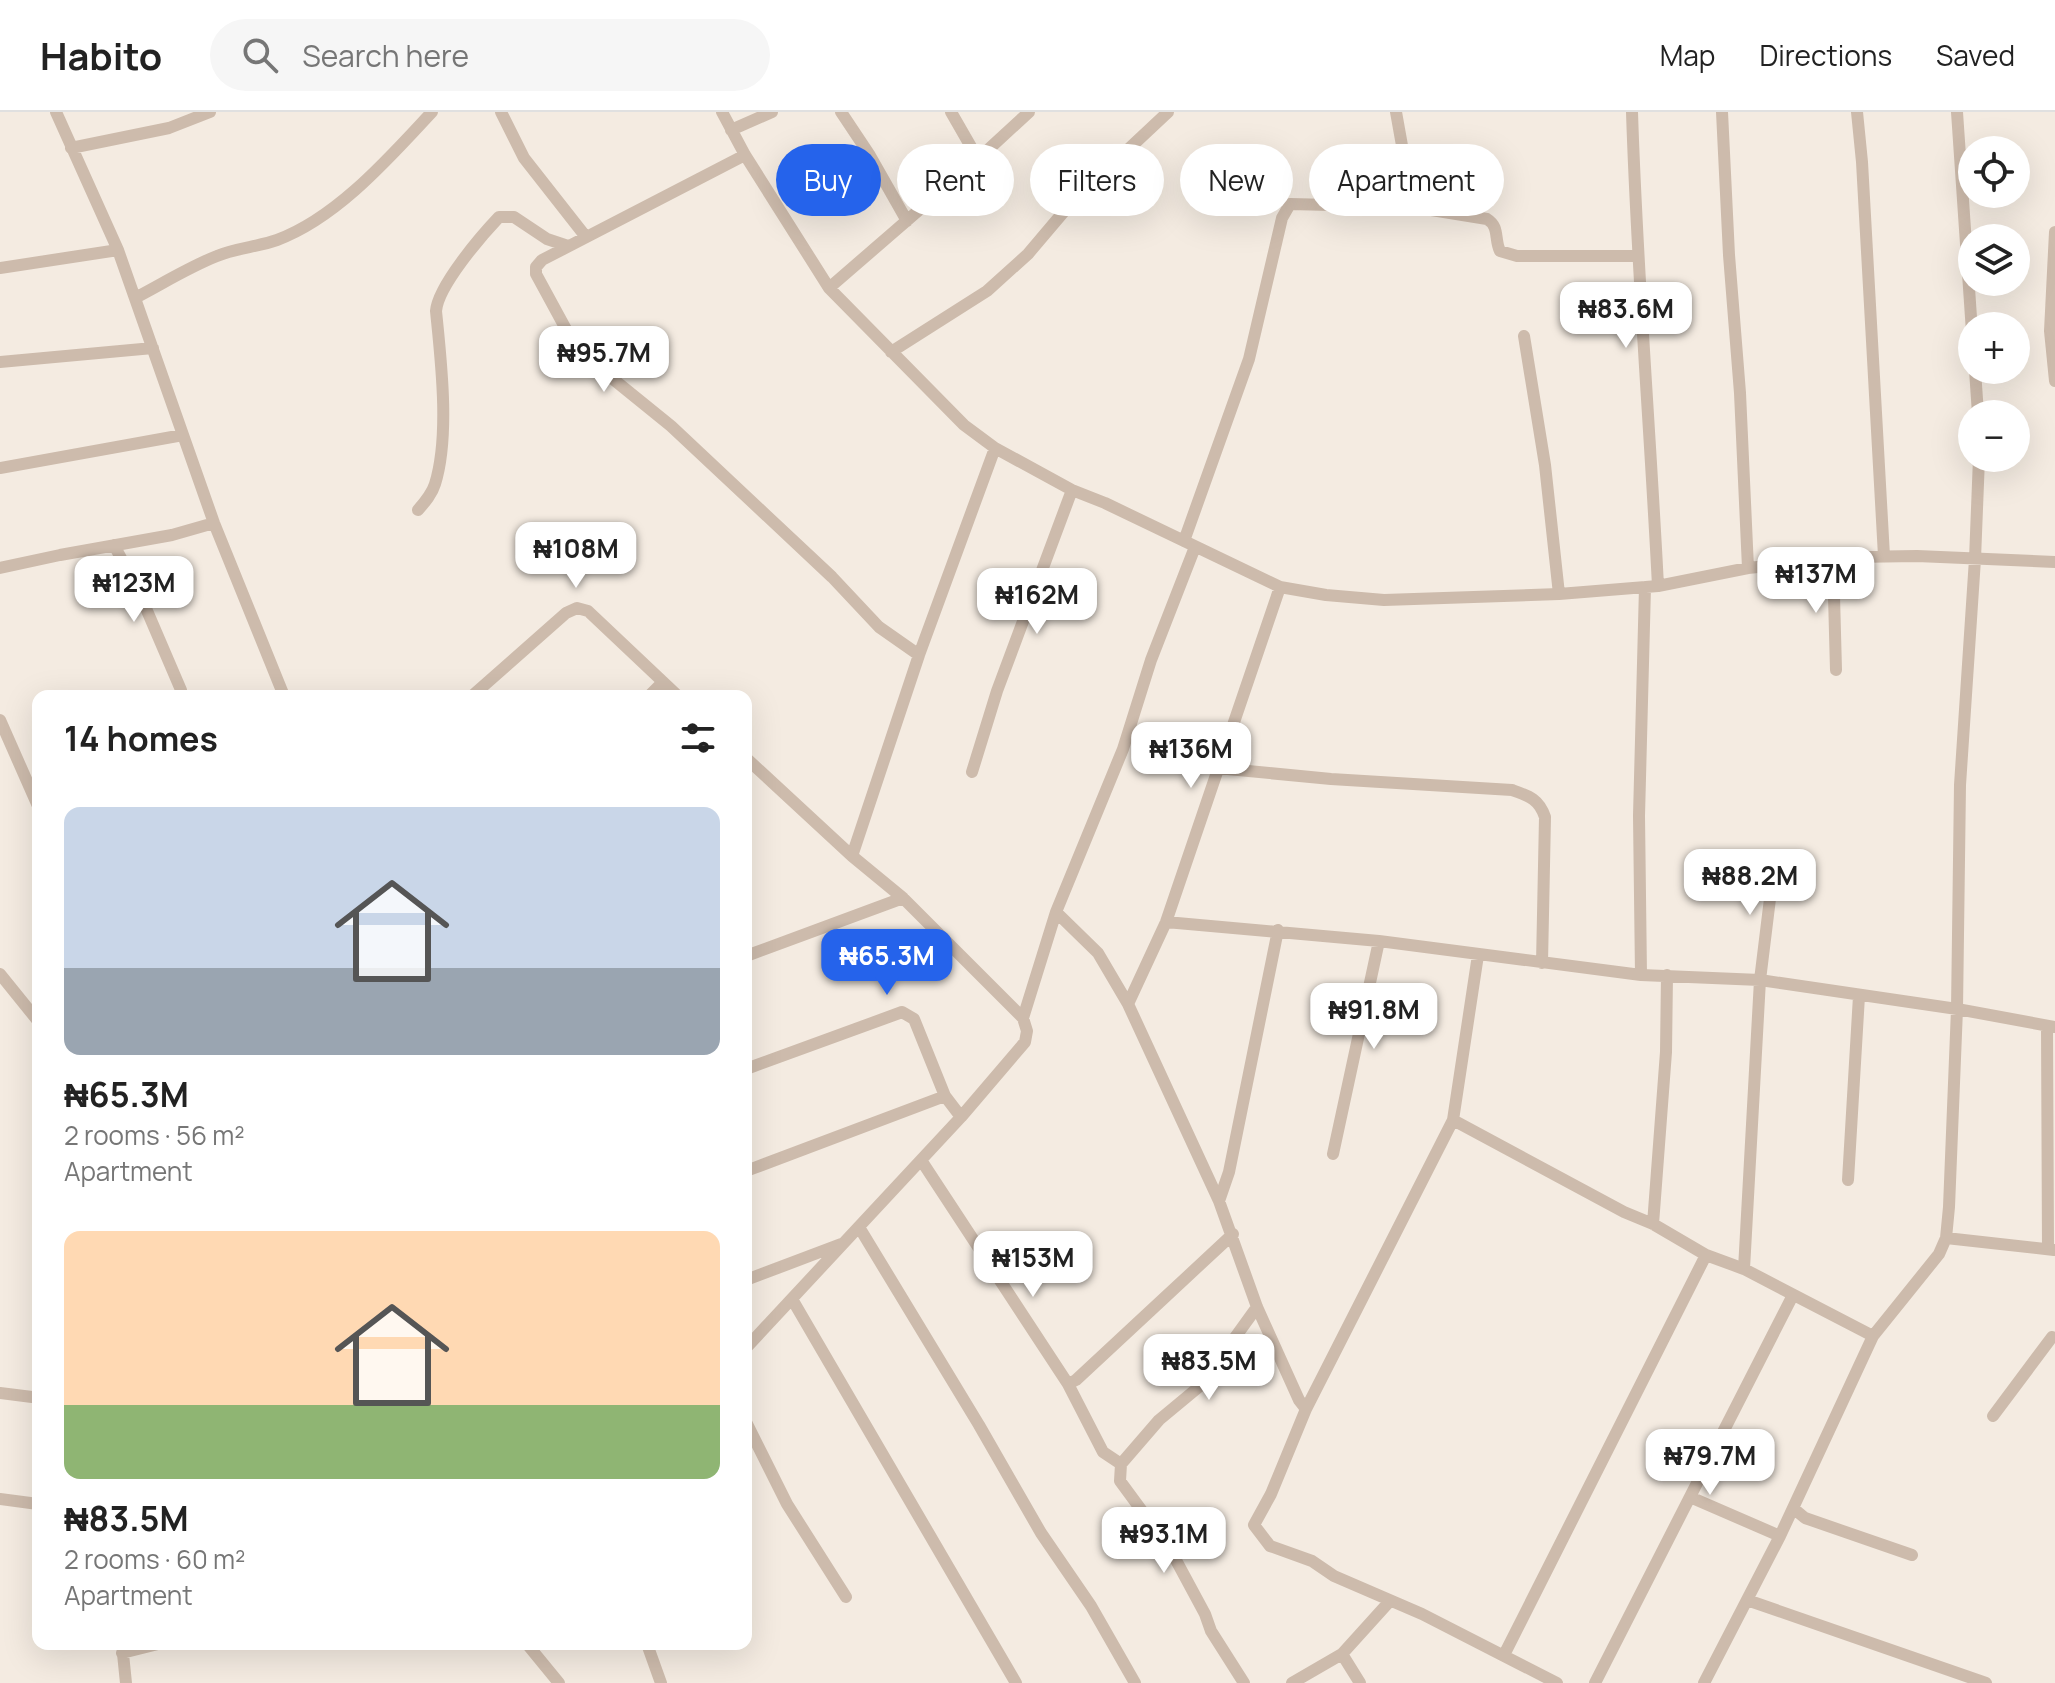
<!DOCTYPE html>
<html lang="en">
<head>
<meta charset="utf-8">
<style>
	:root { --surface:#fff; --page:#f6f6f6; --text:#222; --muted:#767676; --line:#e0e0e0; --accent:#2563eb }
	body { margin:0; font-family:Manrope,sans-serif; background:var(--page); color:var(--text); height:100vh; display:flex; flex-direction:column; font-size:30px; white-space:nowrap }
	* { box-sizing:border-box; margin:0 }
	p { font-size:26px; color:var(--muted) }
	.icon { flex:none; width:44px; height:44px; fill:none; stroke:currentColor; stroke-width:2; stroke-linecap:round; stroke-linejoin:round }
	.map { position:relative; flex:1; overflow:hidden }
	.details { position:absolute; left:32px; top:578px; width:720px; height:960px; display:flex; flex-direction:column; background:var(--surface); border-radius:16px; box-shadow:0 8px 32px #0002 }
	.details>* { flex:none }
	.banner { position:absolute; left:776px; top:32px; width:760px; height:72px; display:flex; gap:16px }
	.buttons { position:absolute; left:1958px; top:24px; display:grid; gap:16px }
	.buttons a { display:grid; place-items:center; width:72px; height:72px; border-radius:50%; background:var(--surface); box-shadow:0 8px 32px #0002; font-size:40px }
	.price { position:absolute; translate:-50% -68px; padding:0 18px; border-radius:16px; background:#fff; color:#222; font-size:26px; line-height:52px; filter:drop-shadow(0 2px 4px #0008) }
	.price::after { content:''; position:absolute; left:50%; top:48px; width:24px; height:18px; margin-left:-12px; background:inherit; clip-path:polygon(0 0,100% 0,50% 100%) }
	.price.active { background:var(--accent); color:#fff }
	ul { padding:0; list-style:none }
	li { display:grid; align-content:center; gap:16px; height:424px; padding:0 32px }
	li span { display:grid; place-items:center; height:248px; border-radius:16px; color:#555 }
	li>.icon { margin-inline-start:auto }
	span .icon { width:144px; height:144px; fill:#fffc; stroke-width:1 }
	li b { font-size:34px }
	h2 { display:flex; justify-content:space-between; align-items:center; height:96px; padding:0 32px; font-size:34px }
	.pill { padding:0 28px; border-radius:36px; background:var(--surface); box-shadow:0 8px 32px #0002; font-size:28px; line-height:72px }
	.pill.active { background:var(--accent); color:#fff }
	header { display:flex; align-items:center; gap:48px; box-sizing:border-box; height:112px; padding:0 40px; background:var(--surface); border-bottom:2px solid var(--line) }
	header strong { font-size:38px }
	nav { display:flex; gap:44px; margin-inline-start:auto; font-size:28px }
	.search { width:560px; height:72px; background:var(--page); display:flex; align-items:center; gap:20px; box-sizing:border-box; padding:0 28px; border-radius:44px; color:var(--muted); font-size:30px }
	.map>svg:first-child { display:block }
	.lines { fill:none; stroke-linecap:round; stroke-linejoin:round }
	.minor { stroke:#cdbbac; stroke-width:12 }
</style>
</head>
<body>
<header>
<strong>Habito</strong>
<div class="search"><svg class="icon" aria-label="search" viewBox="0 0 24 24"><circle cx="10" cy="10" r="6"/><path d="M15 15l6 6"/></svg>Search here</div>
<nav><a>Map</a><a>Directions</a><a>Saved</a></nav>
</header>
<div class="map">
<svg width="2055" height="1571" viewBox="0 0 2055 1571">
	<rect width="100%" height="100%" fill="#f4ebe1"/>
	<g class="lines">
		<path class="minor" d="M 56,0 L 118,138 L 214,411 L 284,584
			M 501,0 L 524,46 L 586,125
			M 722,0 L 745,43 L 829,176 L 964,313 L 995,336 L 1072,378 L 1105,391 L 1280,475 L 1326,483 L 1384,488 L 1559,482 L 1658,474 L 1748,456 L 1853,445 L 1917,444 L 2055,450
			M 841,0 L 869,42 L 907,109
			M 951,0 L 978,47
			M 1396,0 L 1413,95
			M 1632,0 C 1637,158 1650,316 1658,474
			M 1722,0 L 1729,143 L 1740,281 L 1748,456
			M 1857,0 L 1862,50 L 1884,444
			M 1957,0 L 1972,220
			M 731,18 L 772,0
			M 71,36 L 169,16 L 210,0
			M 745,43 L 542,148 L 536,155 L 536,162 L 567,219 L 592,250 L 671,314 L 832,465 L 879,515 L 919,543
			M 2055,120 L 2050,219 L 2055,269
			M 0,156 L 118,138
			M 829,176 L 978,47 L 1029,0
			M 135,186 C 162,172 189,155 217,144 C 236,136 257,135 277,128 C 337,106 390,45 432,0
			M 1524,224 L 1545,353 L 1559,482
			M 891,240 L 987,179 L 1028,142 L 1072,90 L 1168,0
			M 0,250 L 153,236
			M 1975,258 L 1978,302
			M 0,356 L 183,323
			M 418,398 C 425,390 432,382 435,372 C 450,324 441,249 436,199 C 438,174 481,124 499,105 L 514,105 L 547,127 L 568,134
			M 1184,429 L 1249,247 L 1282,106 L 1290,92 L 1413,95 L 1487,107 C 1500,115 1494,127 1500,139 L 1517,144 L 1637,144
			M 114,433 L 139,480 L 181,578
			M 1833,447 L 1836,558
			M 0,456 L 60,443 L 172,423 L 214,411
			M 1645,475 L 1639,704 L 1641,863 L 1760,868 L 1957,897 L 2055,915
			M 472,584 L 566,501 L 577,496 L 588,499 L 678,584
			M 649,584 L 663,570
			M 0,608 L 38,694
			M 746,646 L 852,744 L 903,786 L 1023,906 L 1027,919 L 1025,930 L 961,1005 L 746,1236
			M 1217,656 L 1331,667 L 1512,678 C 1529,684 1539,687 1545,705 L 1542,851
			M 972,660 L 997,579 L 1072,378
			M 852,744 L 919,543 L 995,336
			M 1056,800 L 1098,841 L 1128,892 L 1219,1089 L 1257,1195 L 1299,1288 L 1306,1297
			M 1166,810 L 1379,829 L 1641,863
			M 1478,843 L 1453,1008 L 1306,1297 L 1271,1382 L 1254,1413 L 1270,1434 L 1312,1449 L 1334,1464 L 1422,1502 L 1557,1571
			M 746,844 L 903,786
			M 0,862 L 38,909
			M 1128,892 L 1166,810 L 1280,475
			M 1023,906 L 1056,800 L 1123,637 L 1151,548 L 1195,435
			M 2047,915 L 2048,1137
			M 746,957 L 902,900 L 914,907 L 945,984 L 961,1005
			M 1453,1008 L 1624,1100 L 1653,1112 L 1706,1143 L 1744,1157 L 1873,1224
			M 1333,1042 L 1379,829
			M 921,1048 L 1068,1272 L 1103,1340 L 1121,1352
			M 746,1059 L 945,984
			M 1848,1068 L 1859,884
			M 1219,1089 L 1229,1060 L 1278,818
			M 1653,1112 L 1666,940 L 1667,863
			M 859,1115 L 979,1313 L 1041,1421 L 1091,1494 L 1135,1571
			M 1946,1126 L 2054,1138
			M 1744,1157 L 1760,868 L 1775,746
			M 746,1168 L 841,1132
			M 792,1187 L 1016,1571
			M 1068,1272 L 1076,1268 C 1128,1219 1181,1171 1233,1122
			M 0,1281 L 32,1285
			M 1993,1304 L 2052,1225
			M 746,1310 L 787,1392 L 846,1485
			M 1690,1385 L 1780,1424
			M 0,1387 L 38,1392
			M 1793,1396 L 1805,1406 L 1912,1443
			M 1747,1488 L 1986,1571
			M 122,1532 L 126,1571
			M 527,1532 L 559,1571
			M 647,1532 L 661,1571
			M 122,1541 L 158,1532
			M 1342,1542 L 1360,1571
			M 1504,1543 L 1706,1143
			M 1244,1571 L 1211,1519 L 1205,1502 L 1170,1437 L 1120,1369 L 1121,1352 L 1159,1308 L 1200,1274 L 1257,1195
			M 1292,1571 L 1342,1542 L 1389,1490
			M 1595,1571 L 1793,1183
			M 1704,1571 L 1780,1424 L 1873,1224 L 1939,1142 L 1946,1126 L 1949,1095 L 1957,897 L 1960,673 L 1975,447 L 1979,346"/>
	</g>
</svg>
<div class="buttons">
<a><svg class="icon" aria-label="locate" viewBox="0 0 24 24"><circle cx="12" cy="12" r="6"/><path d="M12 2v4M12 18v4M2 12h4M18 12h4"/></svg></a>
<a><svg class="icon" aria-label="layers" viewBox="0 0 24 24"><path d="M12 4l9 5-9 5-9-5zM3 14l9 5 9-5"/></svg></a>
<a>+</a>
<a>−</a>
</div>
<b class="price" style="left:1626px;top:238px">₦83.6M</b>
<b class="price" style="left:604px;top:282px">₦95.7M</b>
<b class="price" style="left:576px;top:478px">₦108M</b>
<b class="price" style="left:1816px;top:503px">₦137M</b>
<b class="price" style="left:134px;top:512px">₦123M</b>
<b class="price" style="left:1037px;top:524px">₦162M</b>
<b class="price" style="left:1191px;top:678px">₦136M</b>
<b class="price" style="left:1750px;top:805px">₦88.2M</b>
<b class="price active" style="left:887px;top:885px">₦65.3M</b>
<b class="price" style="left:1374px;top:939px">₦91.8M</b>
<b class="price" style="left:1033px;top:1187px">₦153M</b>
<b class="price" style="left:1209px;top:1290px">₦83.5M</b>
<b class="price" style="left:1710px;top:1385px">₦79.7M</b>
<b class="price" style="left:1164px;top:1463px">₦93.1M</b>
<div class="banner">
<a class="pill active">Buy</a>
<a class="pill">Rent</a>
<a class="pill">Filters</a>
<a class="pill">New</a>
<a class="pill">Apartment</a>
</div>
<section class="details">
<h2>14 homes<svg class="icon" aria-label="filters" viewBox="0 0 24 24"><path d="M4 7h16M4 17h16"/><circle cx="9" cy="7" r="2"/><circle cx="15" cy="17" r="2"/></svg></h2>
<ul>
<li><span style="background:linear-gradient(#c9d6e8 65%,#9aa5b1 0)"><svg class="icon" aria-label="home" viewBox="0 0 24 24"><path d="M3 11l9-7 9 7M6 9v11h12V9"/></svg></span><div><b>₦65.3M</b><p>2 rooms · 56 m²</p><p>Apartment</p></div></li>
<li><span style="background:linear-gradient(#ffd9b3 70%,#8fb573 0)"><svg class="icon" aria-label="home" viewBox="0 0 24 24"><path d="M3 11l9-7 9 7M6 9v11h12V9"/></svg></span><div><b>₦83.5M</b><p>2 rooms · 60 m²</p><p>Apartment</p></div></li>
</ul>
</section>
</div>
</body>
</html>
